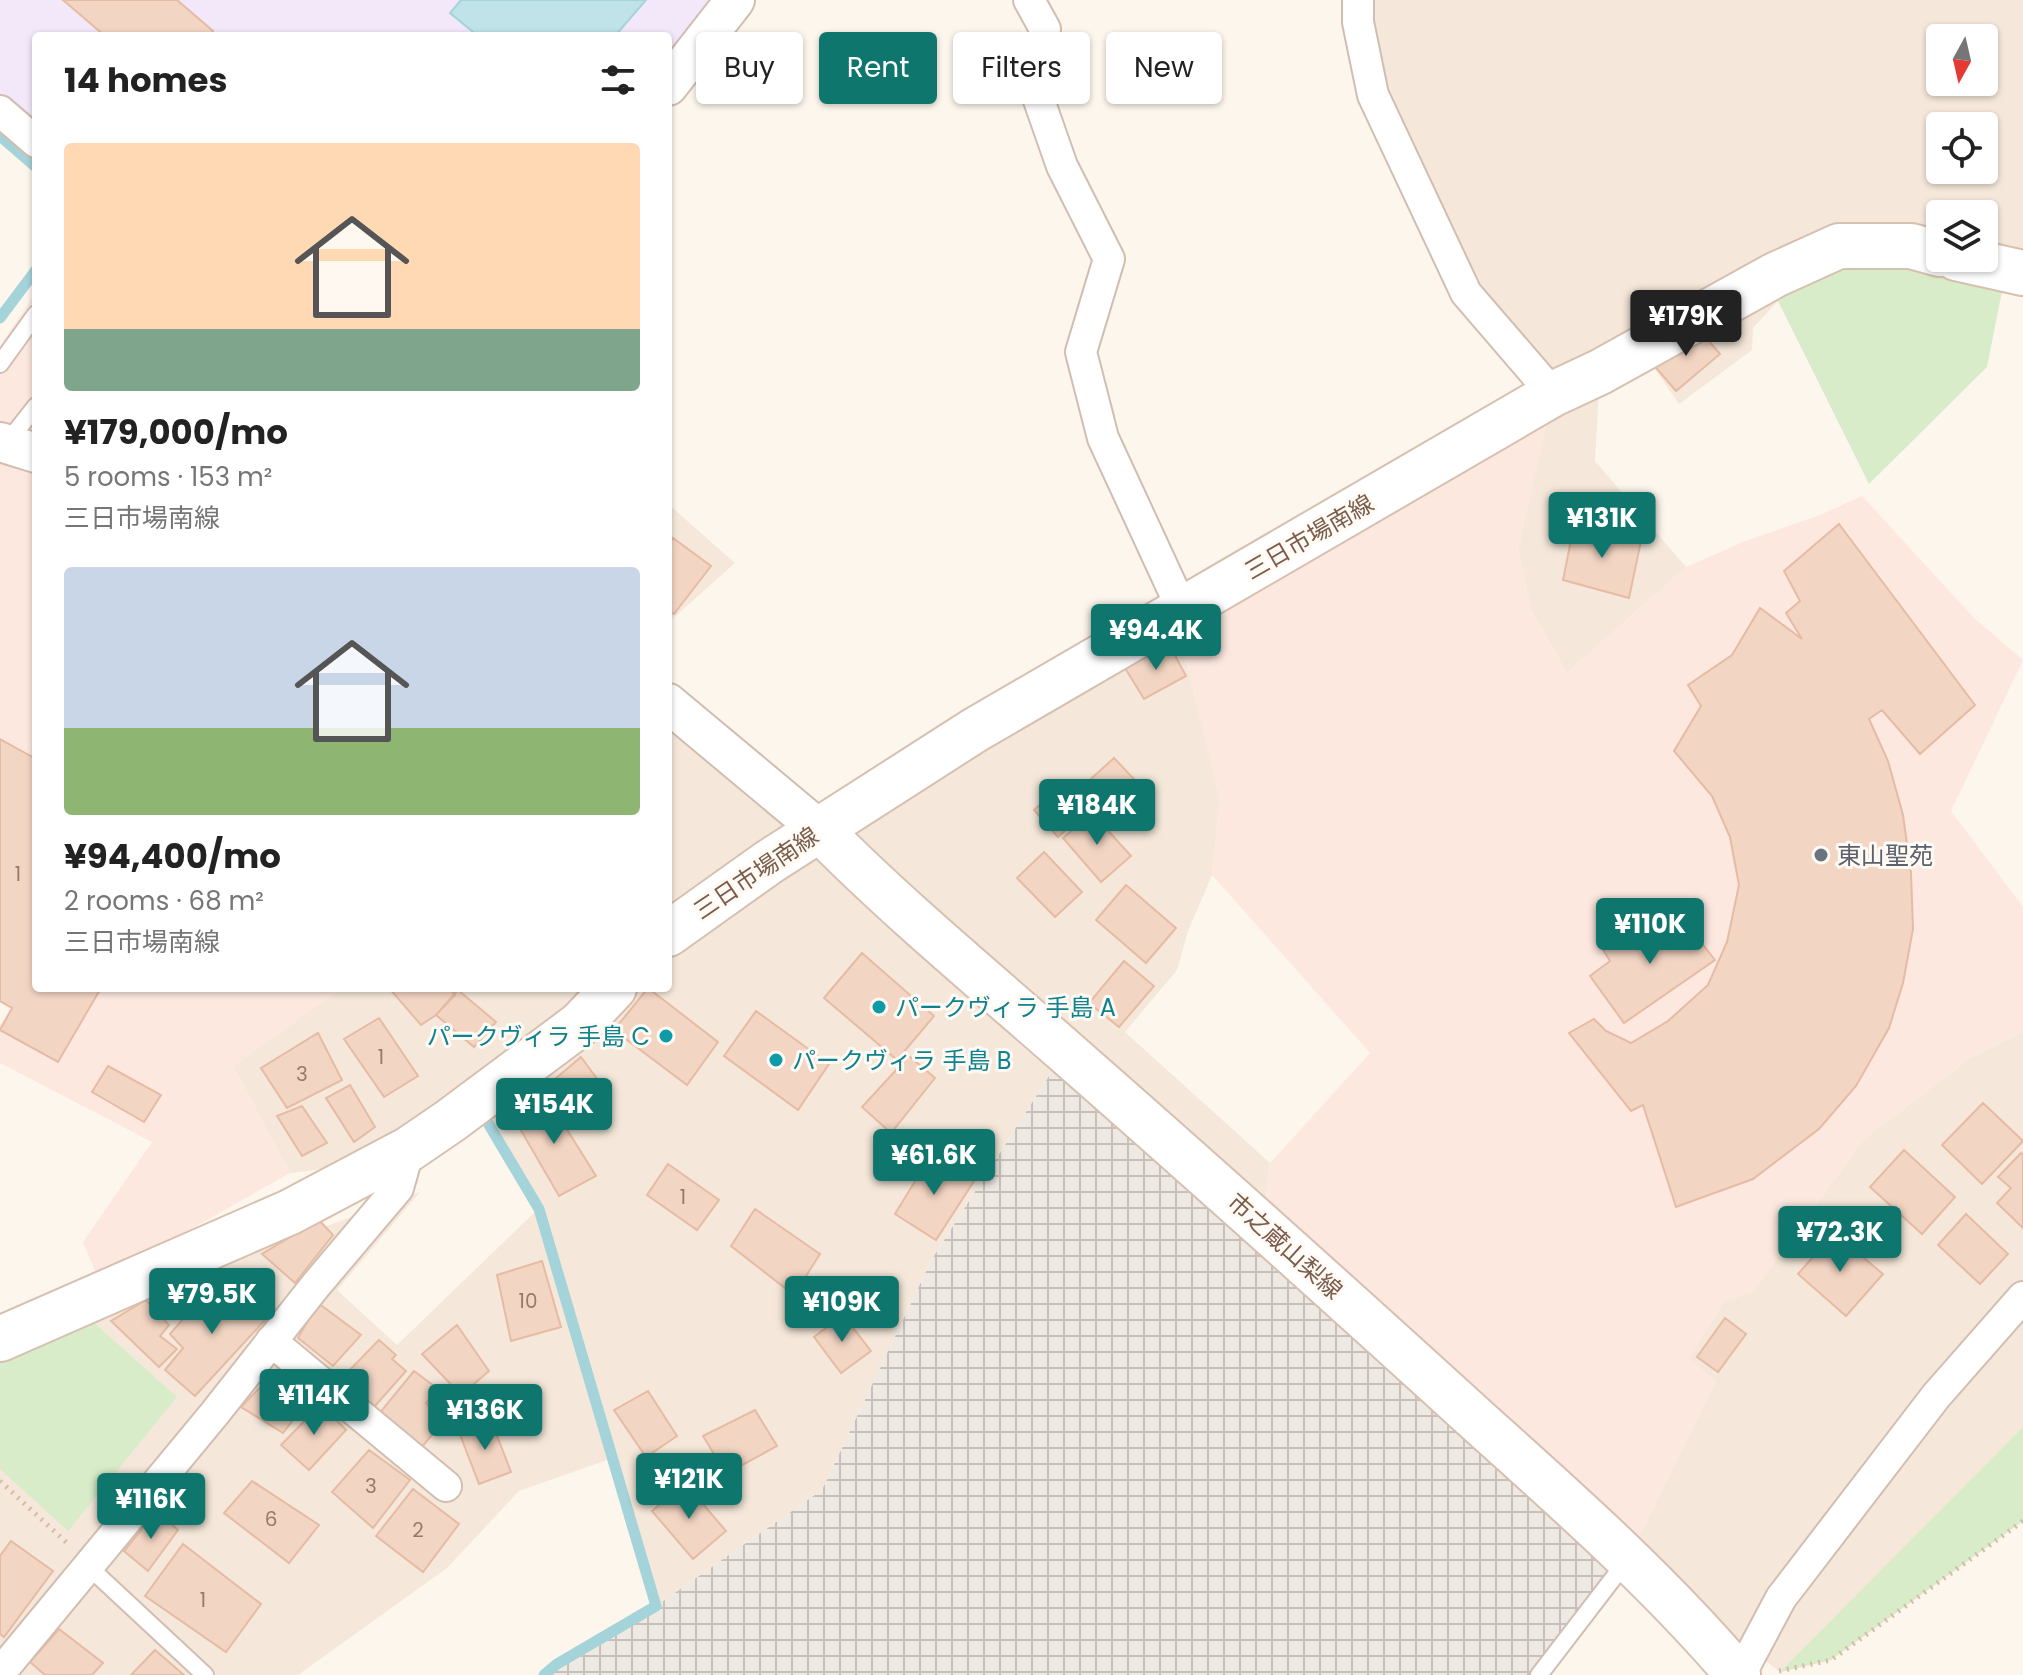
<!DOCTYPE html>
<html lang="en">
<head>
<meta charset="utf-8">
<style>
	:root { --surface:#fff; --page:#f2f2f2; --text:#222; --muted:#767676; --accent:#0f766e }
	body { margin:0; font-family:Poppins,"Noto Sans JP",sans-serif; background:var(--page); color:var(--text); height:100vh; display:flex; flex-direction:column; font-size:30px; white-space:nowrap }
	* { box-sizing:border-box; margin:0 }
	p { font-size:26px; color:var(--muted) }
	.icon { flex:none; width:44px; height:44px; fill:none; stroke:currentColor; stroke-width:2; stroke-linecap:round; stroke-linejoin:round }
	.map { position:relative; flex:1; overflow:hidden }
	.panel { position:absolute; left:32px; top:32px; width:640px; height:960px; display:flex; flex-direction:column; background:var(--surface); border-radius:8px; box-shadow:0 2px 6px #0004 }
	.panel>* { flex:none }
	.banner { position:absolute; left:696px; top:32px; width:760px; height:72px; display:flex; gap:16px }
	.needle { width:52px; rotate:188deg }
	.fabs { position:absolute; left:1926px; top:24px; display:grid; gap:16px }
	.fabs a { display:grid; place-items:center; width:72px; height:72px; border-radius:8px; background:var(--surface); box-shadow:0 2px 6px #0004; font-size:40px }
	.price { position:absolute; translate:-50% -68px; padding:0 18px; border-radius:8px; background:var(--accent); color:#fff; font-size:26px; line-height:52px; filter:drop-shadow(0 2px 4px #0008) }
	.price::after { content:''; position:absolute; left:50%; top:48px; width:24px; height:18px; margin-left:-12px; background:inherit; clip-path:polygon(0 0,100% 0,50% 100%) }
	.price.active { background:#222; color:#fff }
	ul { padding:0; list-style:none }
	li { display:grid; align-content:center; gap:16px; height:424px; padding:0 32px }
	li span { display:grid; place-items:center; height:248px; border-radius:8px; color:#555 }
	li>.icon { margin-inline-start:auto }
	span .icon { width:144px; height:144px; fill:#fffc; stroke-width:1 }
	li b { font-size:34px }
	h2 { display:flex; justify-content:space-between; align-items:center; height:96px; padding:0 32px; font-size:34px }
	.pill { padding:0 28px; border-radius:8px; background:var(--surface); box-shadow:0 2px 6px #0004; font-size:28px; line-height:72px }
	.pill.active { background:var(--accent); color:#fff }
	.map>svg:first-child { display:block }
	.residential { fill:#f5e8da; fill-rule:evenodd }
	.commercial { fill:#fde8e0 }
	.industrial { fill:url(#industrial-grid) }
	.education { fill:#f3e8fa }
	.grass { fill:#d8ecc9 }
	.water { fill:#bfe3e8; stroke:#a5d3da; stroke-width:2 }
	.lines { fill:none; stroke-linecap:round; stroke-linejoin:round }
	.stream { stroke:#a5d3da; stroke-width:11 }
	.building { fill:#f3d5c3; stroke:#e6bba3; stroke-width:2 }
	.service-casing { stroke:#d1beb0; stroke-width:20 }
	.minor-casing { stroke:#d1beb0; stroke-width:34 }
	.tertiary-casing { stroke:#d1beb0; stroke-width:42 }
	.secondary-casing { stroke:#d6c0b0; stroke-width:48 }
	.path { stroke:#d9b8a5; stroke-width:5; stroke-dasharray:2 6; stroke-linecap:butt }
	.service { stroke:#fff; stroke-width:16 }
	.minor { stroke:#fff; stroke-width:30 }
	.tertiary { stroke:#fff; stroke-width:38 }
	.secondary { stroke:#fff; stroke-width:44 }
	.worship-dot { fill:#6b7280; stroke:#fffaf3; stroke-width:3 }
	.culture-dot { fill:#0f9aa8; stroke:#fffaf3; stroke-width:3 }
	.labels { text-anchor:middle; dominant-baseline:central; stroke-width:6; stroke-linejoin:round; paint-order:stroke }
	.number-label { font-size:20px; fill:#987a6a }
	.street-label { font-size:24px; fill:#7a5c4d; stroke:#fffaf3 }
	.worship-label { font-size:24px; fill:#5b616d; stroke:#fffaf3; text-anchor:start }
	.culture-label { font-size:24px; fill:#0d838f; stroke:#fffaf3; text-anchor:start }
</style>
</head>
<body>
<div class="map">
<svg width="2023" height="1675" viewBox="0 0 2023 1675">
	<defs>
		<pattern id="industrial-grid" width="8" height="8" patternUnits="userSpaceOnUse" patternTransform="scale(2)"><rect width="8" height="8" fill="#efe9e4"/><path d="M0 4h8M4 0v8" fill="none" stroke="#c7c0bb"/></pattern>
	</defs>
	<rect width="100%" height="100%" fill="#fdf6ec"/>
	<path class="residential" d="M 1358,0 L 2023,0 L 2023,273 L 1984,258 L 1984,214 L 1940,214 L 1940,254 L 1776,275 L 1778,301 L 1753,328 L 1752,350 L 1679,404 L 1641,349 L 1600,372 L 1595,461 L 1686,567 L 1567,673 L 1531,610 L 1518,549 L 1553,394 L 1423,206 ZM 1940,38 L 1984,38 L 1984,82 L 1940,82 ZM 1940,126 L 1984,126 L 1984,170 L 1940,170 Z
		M 668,504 L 735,563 L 670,621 L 668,620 Z
		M 1177,623 L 1220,799 L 1212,875 L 1188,931 L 1177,970 L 1125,1032 L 1270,1163 L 1262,1226 L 1065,1051 L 932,1259 L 822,1490 L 656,1606 L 610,1459 L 519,1491 L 447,1568 L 298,1675 L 0,1675 L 0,1345 L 420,1192 L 337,1290 L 397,1345 L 538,1209 L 477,1106 L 358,1165 L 290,1173 L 233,1066 L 341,988 L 668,988 L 668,715 L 820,830 Z
		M 2023,1032 L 2023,1521 L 1831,1660 L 1780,1672 L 1629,1557 L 1716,1381 L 1688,1360 L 1724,1301 L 1753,1292 L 1863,1140 L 1969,1059 Z"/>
	<path class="commercial" d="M 36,292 L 36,988 L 341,988 L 233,1066 L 290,1173 L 99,1281 L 83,1242 L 152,1142 L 0,1063 L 0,1025 L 12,1008 L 0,1001 L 0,346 Z
		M 1553,394 L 1518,549 L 1531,610 L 1567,673 L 1686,567 L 1743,542 L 1820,515 L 1862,496 L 1974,618 L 2023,660 L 1951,811 L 2023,907 L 2023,1032 L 1969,1059 L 1863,1140 L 1753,1292 L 1724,1301 L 1689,1359 L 1716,1381 L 1629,1557 L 1262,1226 L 1270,1163 L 1370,1053 L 1212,875 L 1220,799 L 1177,624 Z"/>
	<path class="industrial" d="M 1065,1051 L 1629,1557 L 1530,1675 L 544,1675 L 557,1664 L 656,1606 L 822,1490 L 932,1259 Z"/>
	<path class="education" d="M 0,0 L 735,0 L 668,86 L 668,36 L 36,36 L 36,140 L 0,109 Z"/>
	<path class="grass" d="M 1839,246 L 2006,271 L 1987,367 L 1869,484 L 1778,301 L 1775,275 Z
		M 81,1311 L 177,1397 L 68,1531 L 0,1469 L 0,1346 Z
		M 2023,1427 L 2023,1521 L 1831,1660 L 1780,1672 Z"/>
	<path class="water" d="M 461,0 L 646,0 L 615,36 L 478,36 L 450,13 Z"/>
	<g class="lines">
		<path class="stream" d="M 0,136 L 36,167
			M 0,318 L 36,270
			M 479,1108 L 539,1209 L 656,1606 L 557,1664 L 544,1675"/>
	</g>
	<path class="building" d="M 63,0 L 177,0 L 213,31 L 209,36 L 105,36 Z
		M 1696,326 L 1720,354 L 1676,391 L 1652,363 Z
		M 1575,520 L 1641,541 L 1629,598 L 1563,580 Z
		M 1839,524 L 1975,705 L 1920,754 L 1882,710 L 1869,719 L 1888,761 L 1903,815 L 1911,873 L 1913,929 L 1903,983 L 1889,1028 L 1856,1086 L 1819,1129 L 1753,1179 L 1676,1207 L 1643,1105 L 1631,1111 L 1569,1033 L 1594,1019 L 1606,1031 L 1631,1043 L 1668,1021 L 1708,985 L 1727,942 L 1739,885 L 1730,837 L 1712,796 L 1674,751 L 1701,706 L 1688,685 L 1732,655 L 1760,608 L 1802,639 L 1786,613 L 1800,601 L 1784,571 Z
		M 673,538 L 711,566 L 674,614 L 668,610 L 668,545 Z
		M 1169,644 L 1186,676 L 1144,699 L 1125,668 Z
		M 0,739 L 36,759 L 36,988 L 101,988 L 58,1062 L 0,1030 L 12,1008 L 0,1001 Z
		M 1114,758 L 1150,796 L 1119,825 L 1083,786 Z
		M 1067,781 L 1091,808 L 1058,837 L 1034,810 Z
		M 1092,813 L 1131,856 L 1101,882 L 1063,838 Z
		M 1044,852 L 1082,892 L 1055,917 L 1017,878 Z
		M 1126,885 L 1176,928 L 1146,963 L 1096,920 Z
		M 1677,912 L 1715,960 L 1624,1023 L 1590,976 L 1610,961 L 1602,948 L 1633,929 L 1639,938 Z
		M 862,953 L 934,1016 L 897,1060 L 824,998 Z
		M 1124,961 L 1154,986 L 1119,1027 L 1089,1003 Z
		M 389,988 L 448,988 L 455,995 L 436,1015 L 421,1025 Z
		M 648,988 L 718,1042 L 687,1085 L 614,1030 Z
		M 458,990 L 496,1022 L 474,1047 L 436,1015 Z
		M 756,1011 L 829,1064 L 798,1110 L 724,1056 Z
		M 379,1018 L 418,1076 L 384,1097 L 344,1039 Z
		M 318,1033 L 342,1080 L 287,1108 L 261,1068 Z
		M 909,1056 L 935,1078 L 891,1133 L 862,1107 Z
		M 581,1057 L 609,1095 L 579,1119 L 549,1084 Z
		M 108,1066 L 161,1095 L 144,1122 L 92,1092 Z
		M 350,1085 L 375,1127 L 354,1142 L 326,1098 Z
		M 546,1096 L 596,1176 L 559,1196 L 512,1115 Z
		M 1983,1103 L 2023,1141 L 1982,1184 L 1942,1145 Z
		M 302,1106 L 327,1143 L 302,1156 L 277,1116 Z
		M 1904,1150 L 1955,1197 L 1922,1234 L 1870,1187 Z
		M 2021,1153 L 2023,1155 L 2023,1228 L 1997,1203 L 2011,1188 L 1998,1177 Z
		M 931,1155 L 974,1181 L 936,1240 L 895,1214 Z
		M 668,1164 L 719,1200 L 697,1230 L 647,1195 Z
		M 755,1209 L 820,1254 L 794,1295 L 731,1246 Z
		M 1966,1214 L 2008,1254 L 1980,1284 L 1938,1245 Z
		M 319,1220 L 333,1235 L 295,1283 L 262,1254 Z
		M 1834,1233 L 1883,1274 L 1846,1316 L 1798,1274 Z
		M 542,1261 L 561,1327 L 511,1341 L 497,1275 Z
		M 218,1279 L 266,1319 L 195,1396 L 165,1370 L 183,1348 L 170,1334 Z
		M 146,1300 L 169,1325 L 160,1336 L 177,1349 L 159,1367 L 111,1321 Z
		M 318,1303 L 361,1335 L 333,1366 L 298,1338 Z
		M 843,1315 L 871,1351 L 841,1373 L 814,1337 Z
		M 1725,1318 L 1746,1334 L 1718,1372 L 1697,1357 Z
		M 457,1325 L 489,1371 L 461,1395 L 422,1354 Z
		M 379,1340 L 396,1355 L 392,1359 L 406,1371 L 374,1407 L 341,1379 Z
		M 278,1369 L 311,1397 L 283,1433 L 241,1407 Z
		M 414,1371 L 438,1389 L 426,1403 L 443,1422 L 421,1448 L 378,1415 Z
		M 648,1391 L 677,1436 L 646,1457 L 614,1410 Z
		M 321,1404 L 346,1430 L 309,1470 L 281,1445 Z
		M 755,1410 L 777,1446 L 726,1474 L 703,1436 Z
		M 491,1420 L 511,1472 L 479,1484 L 459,1432 Z
		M 369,1450 L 410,1480 L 373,1528 L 332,1492 Z
		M 252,1481 L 319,1525 L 289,1563 L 224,1513 Z
		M 685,1483 L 726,1531 L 693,1559 L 652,1511 Z
		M 413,1489 L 459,1524 L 423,1572 L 376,1536 Z
		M 157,1511 L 178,1530 L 148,1571 L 124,1551 Z
		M 11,1541 L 53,1571 L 4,1637 L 0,1634 L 0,1556 Z
		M 183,1544 L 261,1604 L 226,1652 L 145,1596 Z
		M 59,1629 L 103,1663 L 92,1675 L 45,1675 L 30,1662 Z
		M 155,1650 L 184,1675 L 131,1675 Z"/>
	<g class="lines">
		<defs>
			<path id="service" d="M 0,364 L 36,314
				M 6,444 L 36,406
				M 89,1567 L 205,1675
				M 1539,1675 L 1628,1559"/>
			<path id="minor" d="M 1029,0 L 1045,29 L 1034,86 L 1062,166 L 1109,259 L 1081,352 L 1103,438 L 1183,611
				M 1358,0 L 1358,22 L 1373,95 L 1466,293 L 1553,394
				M 0,111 L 36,142
				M 271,1341 L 446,1486
				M 0,1673 L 215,1413 L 316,1285 L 398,1188 L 409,1149
				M 1740,1675 L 1781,1598 L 1936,1396 L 2023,1297"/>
			<path id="tertiary" d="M 668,86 L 735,0
				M 0,442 L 36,453
				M 668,703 L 820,830"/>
			<path id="secondary" d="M 1956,258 L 2023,273
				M 820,830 C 898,909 983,979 1067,1053 C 1205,1174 1342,1297 1478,1421 C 1568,1502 1659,1582 1738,1675
				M 668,934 L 769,862 L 975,730 L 1553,394 L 1600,372 L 1775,275 L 1839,246 L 1911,246 L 1940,254
				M 0,1339 L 290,1212 L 409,1149 L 450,1121 L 580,1024 L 614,988"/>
		</defs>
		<use href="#service" class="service-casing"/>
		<use href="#minor" class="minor-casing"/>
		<use href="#tertiary" class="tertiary-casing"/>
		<use href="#secondary" class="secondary-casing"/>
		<path class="path" d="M 0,1481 L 67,1543
			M 1779,1671 L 1831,1660 L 2023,1521"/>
		<use href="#service" class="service"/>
		<use href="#minor" class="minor"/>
		<use href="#tertiary" class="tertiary"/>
		<use href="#secondary" class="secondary"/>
	</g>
	<circle class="worship-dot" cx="1821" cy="855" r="8"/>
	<g class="culture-dot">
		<circle cx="879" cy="1007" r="8"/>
		<circle cx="666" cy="1036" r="8"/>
		<circle cx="776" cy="1060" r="8"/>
	</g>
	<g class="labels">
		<g class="number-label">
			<text x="18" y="874">1</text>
			<text x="381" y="1057">1</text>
			<text x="302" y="1074">3</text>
			<text x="683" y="1197">1</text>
			<text x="528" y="1301">10</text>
			<text x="371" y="1486">3</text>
			<text x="271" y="1519">6</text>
			<text x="418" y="1530">2</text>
			<text x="203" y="1600">1</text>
		</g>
		<g class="street-label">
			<text transform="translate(1309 537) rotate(-30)">三日市場南線</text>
			<text transform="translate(756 873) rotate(-34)">三日市場南線</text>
			<text transform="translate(1285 1246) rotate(42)">市之蔵山梨線</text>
		</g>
		<g class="worship-label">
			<text x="1837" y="855">東山聖苑</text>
		</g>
		<g class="culture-label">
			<text x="895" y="1007">パークヴィラ 手島 A</text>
			<text x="650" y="1036" text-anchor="end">パークヴィラ 手島 C</text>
			<text x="792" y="1060">パークヴィラ 手島 B</text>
		</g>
	</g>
</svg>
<div class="fabs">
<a><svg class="needle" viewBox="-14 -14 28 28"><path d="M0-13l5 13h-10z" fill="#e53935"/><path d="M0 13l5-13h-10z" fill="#767676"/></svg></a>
<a><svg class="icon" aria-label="locate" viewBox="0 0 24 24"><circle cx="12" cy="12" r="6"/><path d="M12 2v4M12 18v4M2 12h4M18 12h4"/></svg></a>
<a><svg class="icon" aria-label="layers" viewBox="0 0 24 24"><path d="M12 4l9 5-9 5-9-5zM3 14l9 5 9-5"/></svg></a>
</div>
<b class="price active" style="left:1686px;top:358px">¥179K</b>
<b class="price" style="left:1602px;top:560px">¥131K</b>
<b class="price" style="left:1156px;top:672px">¥94.4K</b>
<b class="price" style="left:1097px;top:847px">¥184K</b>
<b class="price" style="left:1650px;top:966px">¥110K</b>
<b class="price" style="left:554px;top:1146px">¥154K</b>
<b class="price" style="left:934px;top:1197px">¥61.6K</b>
<b class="price" style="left:1840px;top:1274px">¥72.3K</b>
<b class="price" style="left:212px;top:1336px">¥79.5K</b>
<b class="price" style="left:842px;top:1344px">¥109K</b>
<b class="price" style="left:314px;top:1437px">¥114K</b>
<b class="price" style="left:485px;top:1452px">¥136K</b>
<b class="price" style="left:689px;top:1521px">¥121K</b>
<b class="price" style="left:151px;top:1541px">¥116K</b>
<div class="banner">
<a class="pill">Buy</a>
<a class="pill active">Rent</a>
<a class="pill">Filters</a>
<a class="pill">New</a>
</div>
<section class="panel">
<h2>14 homes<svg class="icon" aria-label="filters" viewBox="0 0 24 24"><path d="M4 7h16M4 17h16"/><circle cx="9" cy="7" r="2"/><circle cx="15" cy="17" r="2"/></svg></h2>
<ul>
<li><span style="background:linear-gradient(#ffd9b3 75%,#7fa58c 0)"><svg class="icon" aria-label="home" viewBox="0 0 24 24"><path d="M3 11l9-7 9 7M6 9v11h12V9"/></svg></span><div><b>¥179,000/mo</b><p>5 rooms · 153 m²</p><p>三日市場南線</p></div></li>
<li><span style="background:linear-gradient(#c9d6e8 65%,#8fb573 0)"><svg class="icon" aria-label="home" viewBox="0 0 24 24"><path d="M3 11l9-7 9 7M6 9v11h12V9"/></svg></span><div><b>¥94,400/mo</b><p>2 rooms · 68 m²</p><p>三日市場南線</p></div></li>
</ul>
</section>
</div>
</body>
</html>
